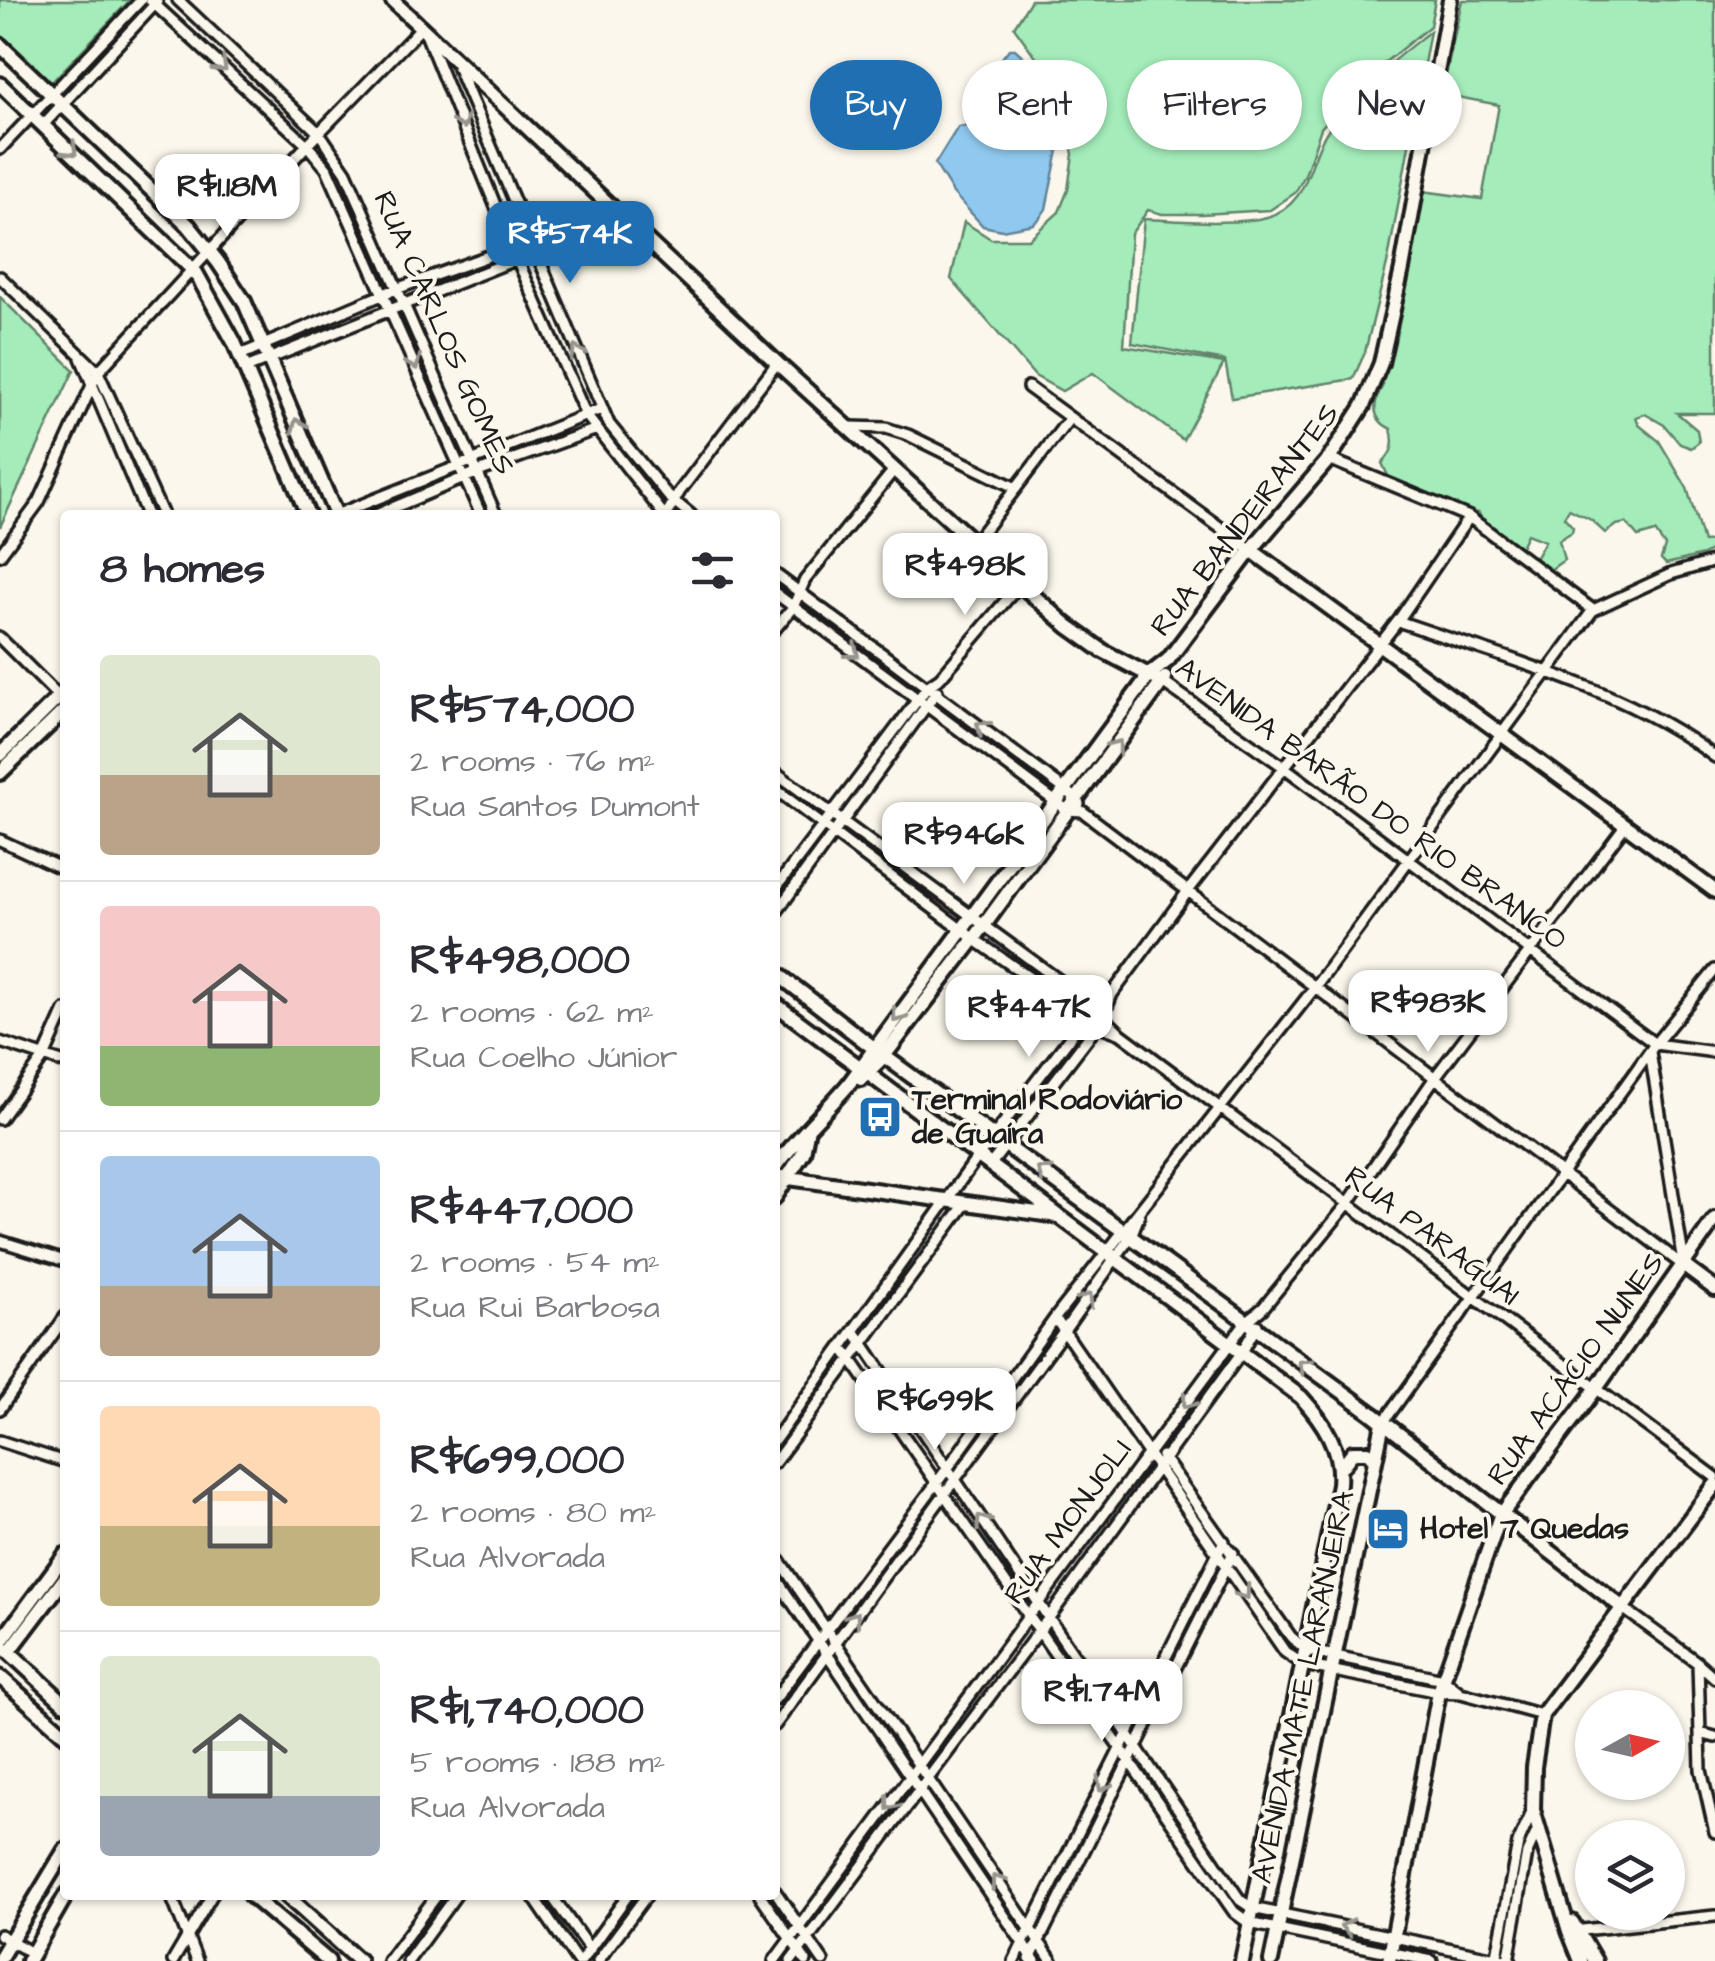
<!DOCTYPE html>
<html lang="en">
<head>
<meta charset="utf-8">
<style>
	:root { --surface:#fff; --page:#f2f2f3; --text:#2b2b33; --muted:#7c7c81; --line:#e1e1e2; --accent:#1f6fb2 }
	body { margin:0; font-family:"Architects Daughter",sans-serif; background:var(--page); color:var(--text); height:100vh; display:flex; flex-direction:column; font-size:38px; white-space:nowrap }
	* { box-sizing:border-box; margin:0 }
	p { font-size:32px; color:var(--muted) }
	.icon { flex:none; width:55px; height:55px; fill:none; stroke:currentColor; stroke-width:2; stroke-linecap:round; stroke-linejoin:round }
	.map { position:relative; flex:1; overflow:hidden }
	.panel { position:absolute; left:60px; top:510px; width:720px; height:1390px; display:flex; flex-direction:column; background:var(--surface); border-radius:10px; box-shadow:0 2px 8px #0004 }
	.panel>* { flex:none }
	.hud { position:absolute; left:810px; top:60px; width:755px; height:90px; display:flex; gap:20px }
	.needle { width:65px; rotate:82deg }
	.buttons { position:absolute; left:1575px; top:1690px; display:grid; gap:20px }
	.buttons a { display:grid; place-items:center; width:110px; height:110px; border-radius:50%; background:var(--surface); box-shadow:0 2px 8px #0004; font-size:50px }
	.price { position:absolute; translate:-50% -85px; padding:0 22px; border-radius:20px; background:#fff; color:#222; font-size:32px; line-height:65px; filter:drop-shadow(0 2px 5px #0008) }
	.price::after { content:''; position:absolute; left:50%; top:60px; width:30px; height:22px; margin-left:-15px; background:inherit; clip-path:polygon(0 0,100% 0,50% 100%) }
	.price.selected { background:var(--accent); color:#fff }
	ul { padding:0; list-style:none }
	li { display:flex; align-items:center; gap:30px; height:250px; padding:0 40px }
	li+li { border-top:2px solid var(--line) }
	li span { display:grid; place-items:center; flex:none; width:280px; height:200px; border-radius:10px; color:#555 }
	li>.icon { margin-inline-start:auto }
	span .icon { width:120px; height:120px; fill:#fffc; stroke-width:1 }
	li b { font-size:42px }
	h2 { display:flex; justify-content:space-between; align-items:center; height:120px; padding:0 40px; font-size:42px }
	.chip { padding:0 35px; border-radius:45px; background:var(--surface); box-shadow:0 2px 8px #0004; font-size:35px; line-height:90px }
	.chip.selected { background:var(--accent); color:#fff }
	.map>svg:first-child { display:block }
	.green { fill:#a4ecba; stroke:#60846b; stroke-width:2.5 }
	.water { fill:#90c9ef; stroke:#62849b; stroke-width:2.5 }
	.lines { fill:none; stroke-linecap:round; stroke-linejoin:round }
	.street-casing { stroke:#1c1c1c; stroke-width:16 }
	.secondary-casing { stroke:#1c1c1c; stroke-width:20 }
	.street { stroke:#fbf7ec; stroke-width:9 }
	.secondary { stroke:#fbf7ec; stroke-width:12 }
	.oneway { stroke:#97948e }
	.labels { text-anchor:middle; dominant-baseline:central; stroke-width:8; stroke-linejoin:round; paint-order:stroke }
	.street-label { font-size:30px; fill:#1c1c1c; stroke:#fbf7ec }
	.poi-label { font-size:30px; font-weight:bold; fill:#1c1c1c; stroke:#fbf7ec; text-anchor:start }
</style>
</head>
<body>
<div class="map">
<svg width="1715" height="1961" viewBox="0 0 1715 1961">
	<rect width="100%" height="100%" fill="#fbf7ec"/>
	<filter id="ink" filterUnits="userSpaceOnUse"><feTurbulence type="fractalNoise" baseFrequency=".01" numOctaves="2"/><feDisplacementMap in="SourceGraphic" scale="20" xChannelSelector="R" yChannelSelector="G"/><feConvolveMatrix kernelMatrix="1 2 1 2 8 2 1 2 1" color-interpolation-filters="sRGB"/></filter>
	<g filter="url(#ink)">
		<path class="green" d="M 0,0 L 130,0 L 46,88 L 0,41 Z
			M 1031,0 L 1435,0 L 1430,26 L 1362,81 L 1321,128 L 1305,175 L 1295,193 L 1270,210 L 1202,214 L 1162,214 L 1148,210 L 1131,234 L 1124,346 L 1224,363 L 1183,440 L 1093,373 L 1062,391 L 1035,376 L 951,279 L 964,222 L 991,239 L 1029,239 L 1059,212 L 1068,190 L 1073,154 L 1058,88 L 1014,27 Z
			M 1462,0 L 1715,0 L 1715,413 L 1677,413 L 1697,430 L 1699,442 L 1691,448 L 1680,444 L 1664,425 L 1645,414 L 1636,417 L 1639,425 L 1659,441 L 1687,488 L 1703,542 L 1715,541 L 1715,548 L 1703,555 L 1666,564 L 1661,559 L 1665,546 L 1655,532 L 1638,537 L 1626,523 L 1616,525 L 1605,533 L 1591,520 L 1569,509 L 1564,517 L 1573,527 L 1572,532 L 1559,540 L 1564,560 L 1550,570 L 1535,559 L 1545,541 L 1527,534 L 1519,551 L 1482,523 L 1479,513 L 1465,512 L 1420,495 L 1389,478 L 1382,463 C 1393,452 1395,444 1391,429 C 1370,419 1373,402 1383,385 L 1377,384 L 1422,191 L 1482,199 L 1499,105 L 1442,94 Z
			M 1430,31 L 1388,260 L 1365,352 L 1353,379 L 1232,398 L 1225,361 L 1132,343 L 1144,219 C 1178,220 1235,226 1267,217 C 1310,204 1307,163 1326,133 C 1352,91 1393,61 1430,31 Z
			M 0,297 L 74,370 L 0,527 Z"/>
		<path class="water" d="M 1009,49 L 1015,49 L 1030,63 L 1031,76 L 1059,118 L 1062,131 L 1046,209 L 1039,219 L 1033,224 L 1002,230 L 983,226 L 953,193 L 935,164 L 958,127 L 969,126 L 979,137 L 987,134 L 985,121 L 972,97 Z"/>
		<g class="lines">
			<defs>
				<path id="street" d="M 150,0 L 307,145 L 327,169 L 481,515
					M 178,0 L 320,134 L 346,172 L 496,515
					M 426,34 L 517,259 L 586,415 L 664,515
					M 457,66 L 609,424 L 668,496 L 691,515
					M 44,124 L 157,2
					M 0,149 L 141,0
					M 0,277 L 98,372 L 163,515
					M 240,355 L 396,289 L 530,241 L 547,243
					M 81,358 L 147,515
					M 246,368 L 517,259 L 547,243 L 621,214
					M 1028,387 L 1251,550
					M 850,427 L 886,428 L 908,435 L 1016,488
					M 1329,459 L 1469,517 L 1593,610
					M 336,515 L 601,409
					M 376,515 L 478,472 L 597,429
					M 666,515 L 680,491 L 777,363
					M 974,543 L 1069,419
					M 0,555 L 39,502 L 98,372 L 307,145 L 421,28
					M 775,574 L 1076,798 L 1079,804
					M 775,593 L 1056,802 L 1067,810 L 1082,811 L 1684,1266
					M 1398,621 C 1503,658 1627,689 1715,757
					M 775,629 L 793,607 L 805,580 L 893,471
					M 0,638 L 65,703
					M 1164,683 L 1284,767 L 1655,1044 L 1715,1052
					M 775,772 L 1086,1000 L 1121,1034 L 1715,1477
					M 775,789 L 974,939 L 1097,1025 L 1119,1033
					M 0,840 L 65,870
					M 775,889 L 928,686 L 940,678 L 1020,584
					M 775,914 L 937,691
					M 0,1042 L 65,1063
					M 1650,1052 L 1684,1263
					M 0,1119 L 44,1057 L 65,1010
					M 991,1164 L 1087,1039 L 1104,1014 L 1112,994 L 1188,891 L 1398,621 L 1469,517
					M 0,1241 L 65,1261
					M 1055,1318 L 1285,1652 L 1304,1665 L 1439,1692 L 1461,1693 L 1542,1715
					M 855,1332 L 1240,1900 L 1252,1908 L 1511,1961
					M 843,1348 L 1234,1912 L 1249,1923 L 1432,1961
					M 0,1409 L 65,1317
					M 1383,1423 L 1655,1044 L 1715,970
					M 775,1440 L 979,1155 L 1094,1006 L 1109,995
					M 0,1441 L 65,1462
					M 1162,1456 L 1291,1637 L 1307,1650 L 1443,1679 L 1461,1693
					M 775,1462 L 966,1203
					M 775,1554 L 1052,1961
					M 775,1577 L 1035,1961
					M 1623,1608 L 1698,1663 L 1701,1770 L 1715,1832
					M 1698,1663 L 1715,1678
					M 775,1699 L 947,1469 L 1055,1318 L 1316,986 L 1593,610 L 1671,574 L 1715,561
					M 775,1725 L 1064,1331 L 1131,1236 L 1139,1216
					M 1700,1733 L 1715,1737
					M 775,1891 L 823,1961
					M 171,1895 L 197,1961
					M 532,1895 L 577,1961
					M 551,1895 L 590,1950
					M 760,1895 L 806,1961
					M 1573,1931 L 1715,1916
					M 0,1935 L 32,1953
					M 1030,1959 L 1233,1553
					M 173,1961 L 212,1895
					M 388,1961 L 437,1895
					M 408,1961 L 456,1895
					M 581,1961 L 628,1895
					M 598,1961 L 647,1895
					M 774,1961 L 1245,1323 L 1263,1308 L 1347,1205 L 1436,1076 L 1624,827
					M 791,1961 L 1048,1619 L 1242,1352 L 1257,1325
					M 1014,1961 L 1224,1541
					M 1496,1961 L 1518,1843 L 1533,1810
					M 1508,1961 L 1527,1853 L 1538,1829"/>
				<path id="secondary" d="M 392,0 L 777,363 L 1020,584 L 1068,626 L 1103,651 L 1164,683
					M 0,45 L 189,226 L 218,262 L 244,301 L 336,515
					M 0,84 L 196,273 L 234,342 L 308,515
					M 1251,550 L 1715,891
					M 0,755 L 65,691
					M 0,773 L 65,710
					M 775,972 L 884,1056 L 1373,1414 L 1623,1608
					M 775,1004 L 1301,1397 C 1324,1422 1342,1450 1339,1484 L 1242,1961
					M 861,1079 L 884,1056 L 974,939 L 1165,678
					M 775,1168 C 794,1140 825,1112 848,1085 L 1150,674 L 1168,660 L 1251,550 L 1329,459 L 1363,406 L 1381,363 L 1402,269 L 1450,0
					M 775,1176 L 1058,1216
					M 775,1197 L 803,1153 L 807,1133
					M 1684,1266 L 1715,1289
					M 1340,1469 L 1353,1452 L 1368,1452 L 1375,1460
					M 0,1643 L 65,1555
					M 6,1649 L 65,1704
					M 9,1652 L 65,1578
					M 0,1677 L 65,1735
					M 250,1895 L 328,1961
					M 286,1895 L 359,1961
					M 1572,1922 L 1595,1961
					M 0,1958 L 65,1850
					M 28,1961 L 66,1895
					M 1271,1961 L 1383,1423
					M 1389,1961 L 1439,1692 L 1500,1516 L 1595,1390 L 1715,1219
					M 1581,1961 L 1569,1931 L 1533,1810 L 1534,1767 L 1542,1715 L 1715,1485"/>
			</defs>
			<use href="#street" class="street-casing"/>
			<use href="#secondary" class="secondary-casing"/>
			<use href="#street" class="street"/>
			<use href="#secondary" class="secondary"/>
		</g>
		<defs><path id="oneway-chevron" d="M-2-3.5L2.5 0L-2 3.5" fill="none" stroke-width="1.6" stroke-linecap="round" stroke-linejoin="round" transform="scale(2.5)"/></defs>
		<g class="oneway">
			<use href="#oneway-chevron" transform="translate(221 66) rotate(43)"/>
			<use href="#oneway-chevron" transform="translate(462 122) rotate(68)"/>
			<use href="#oneway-chevron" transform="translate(71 150) rotate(44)"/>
			<use href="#oneway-chevron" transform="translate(577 352) rotate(-113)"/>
			<use href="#oneway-chevron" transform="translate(414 363) rotate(66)"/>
			<use href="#oneway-chevron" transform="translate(298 425) rotate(-113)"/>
			<use href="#oneway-chevron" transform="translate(853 652) rotate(37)"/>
			<use href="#oneway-chevron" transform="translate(982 727) rotate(-143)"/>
			<use href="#oneway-chevron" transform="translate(1116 746) rotate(-52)"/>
			<use href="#oneway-chevron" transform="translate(898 1016) rotate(127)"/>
			<use href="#oneway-chevron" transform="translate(1043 1172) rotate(-144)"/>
			<use href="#oneway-chevron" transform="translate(1087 1299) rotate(-55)"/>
			<use href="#oneway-chevron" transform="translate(1304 1365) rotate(-144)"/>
			<use href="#oneway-chevron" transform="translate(1188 1402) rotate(127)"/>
			<use href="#oneway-chevron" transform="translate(982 1521) rotate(-124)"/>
			<use href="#oneway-chevron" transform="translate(1244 1593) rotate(55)"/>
			<use href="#oneway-chevron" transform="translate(854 1618) rotate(-54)"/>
			<use href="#oneway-chevron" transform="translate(1103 1785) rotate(117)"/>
			<use href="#oneway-chevron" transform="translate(891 1804) rotate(127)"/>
			<use href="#oneway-chevron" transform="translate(997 1881) rotate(-125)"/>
			<use href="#oneway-chevron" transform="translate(1347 1927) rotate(-169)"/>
		</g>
	</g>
	<defs>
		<symbol id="bus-square" viewBox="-11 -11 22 22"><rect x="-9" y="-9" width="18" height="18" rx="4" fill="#1f6fb2" stroke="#fbf7ec"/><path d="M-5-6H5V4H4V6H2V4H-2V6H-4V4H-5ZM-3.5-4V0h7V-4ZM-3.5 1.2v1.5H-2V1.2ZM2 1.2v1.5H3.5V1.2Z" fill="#fff"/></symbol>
		<symbol id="hotel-square" viewBox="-11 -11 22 22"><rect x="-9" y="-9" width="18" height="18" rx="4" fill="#1f6fb2" stroke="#fbf7ec"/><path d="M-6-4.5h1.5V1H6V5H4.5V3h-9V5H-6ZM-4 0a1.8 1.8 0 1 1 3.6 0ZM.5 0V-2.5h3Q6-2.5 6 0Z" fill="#fff"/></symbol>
	</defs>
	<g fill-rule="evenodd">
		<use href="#bus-square" x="855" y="1092" width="50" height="50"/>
		<use href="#hotel-square" x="1363" y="1504" width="50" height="50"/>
	</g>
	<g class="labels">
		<g class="street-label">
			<text transform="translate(444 333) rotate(66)">RUA CARLOS GOMES</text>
			<text transform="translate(1245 520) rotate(-52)">RUA BANDEIRANTES</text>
			<text transform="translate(1371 804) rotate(36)">AVENIDA BARÃO DO RIO BRANCO</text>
			<text transform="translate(1432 1236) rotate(37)">RUA PARAGUAI</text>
			<text transform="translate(1576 1369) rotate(-54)">RUA ACÁCIO NUNES</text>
			<text transform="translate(1068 1522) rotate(-54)">RUA MONJOLI</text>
			<text transform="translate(1303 1687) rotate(-78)">AVENIDA MATE LARANJEIRA</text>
		</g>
		<g class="poi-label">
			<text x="912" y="1100">Terminal Rodoviário<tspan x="912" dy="34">de Guaíra</tspan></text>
			<text x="1420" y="1529">Hotel 7 Quedas</text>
		</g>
	</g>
</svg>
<div class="buttons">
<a><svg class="needle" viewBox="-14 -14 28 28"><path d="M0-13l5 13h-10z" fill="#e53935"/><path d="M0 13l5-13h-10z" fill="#7c7c81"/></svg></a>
<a><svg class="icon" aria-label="layers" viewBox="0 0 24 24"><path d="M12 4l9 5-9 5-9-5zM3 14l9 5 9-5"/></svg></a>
</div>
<b class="price" style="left:227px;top:239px">R$1.18M</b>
<b class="price selected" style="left:570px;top:286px">R$574K</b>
<b class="price" style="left:965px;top:618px">R$498K</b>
<b class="price" style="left:964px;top:887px">R$946K</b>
<b class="price" style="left:1428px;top:1055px">R$983K</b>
<b class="price" style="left:1029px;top:1060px">R$447K</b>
<b class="price" style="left:935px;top:1453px">R$699K</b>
<b class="price" style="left:1102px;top:1744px">R$1.74M</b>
<div class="hud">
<a class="chip selected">Buy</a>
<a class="chip">Rent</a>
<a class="chip">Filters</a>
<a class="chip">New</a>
</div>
<section class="panel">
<h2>8 homes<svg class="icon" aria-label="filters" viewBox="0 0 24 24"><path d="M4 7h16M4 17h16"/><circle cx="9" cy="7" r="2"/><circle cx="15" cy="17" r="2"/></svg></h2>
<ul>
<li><span style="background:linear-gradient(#dfe7d0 60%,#b9a48a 0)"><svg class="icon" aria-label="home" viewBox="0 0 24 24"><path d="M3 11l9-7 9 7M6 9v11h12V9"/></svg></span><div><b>R$574,000</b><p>2 rooms · 76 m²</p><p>Rua Santos Dumont</p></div></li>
<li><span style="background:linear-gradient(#f6c9c9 70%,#8fb573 0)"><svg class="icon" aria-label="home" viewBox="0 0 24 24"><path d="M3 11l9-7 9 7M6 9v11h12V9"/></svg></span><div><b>R$498,000</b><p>2 rooms · 62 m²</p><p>Rua Coelho Júnior</p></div></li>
<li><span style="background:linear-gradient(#a9c7e8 65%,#b9a48a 0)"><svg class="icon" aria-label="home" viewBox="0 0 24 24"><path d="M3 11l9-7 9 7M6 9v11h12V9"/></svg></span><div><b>R$447,000</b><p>2 rooms · 54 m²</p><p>Rua Rui Barbosa</p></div></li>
<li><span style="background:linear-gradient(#ffd9b3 60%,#c2b280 0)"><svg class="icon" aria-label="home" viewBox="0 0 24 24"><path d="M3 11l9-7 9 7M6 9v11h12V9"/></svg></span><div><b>R$699,000</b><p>2 rooms · 80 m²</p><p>Rua Alvorada</p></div></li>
<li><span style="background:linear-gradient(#dfe7d0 70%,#9aa5b1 0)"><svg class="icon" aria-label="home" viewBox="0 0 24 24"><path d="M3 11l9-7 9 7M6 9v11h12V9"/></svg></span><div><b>R$1,740,000</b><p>5 rooms · 188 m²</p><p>Rua Alvorada</p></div></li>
</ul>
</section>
</div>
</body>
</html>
